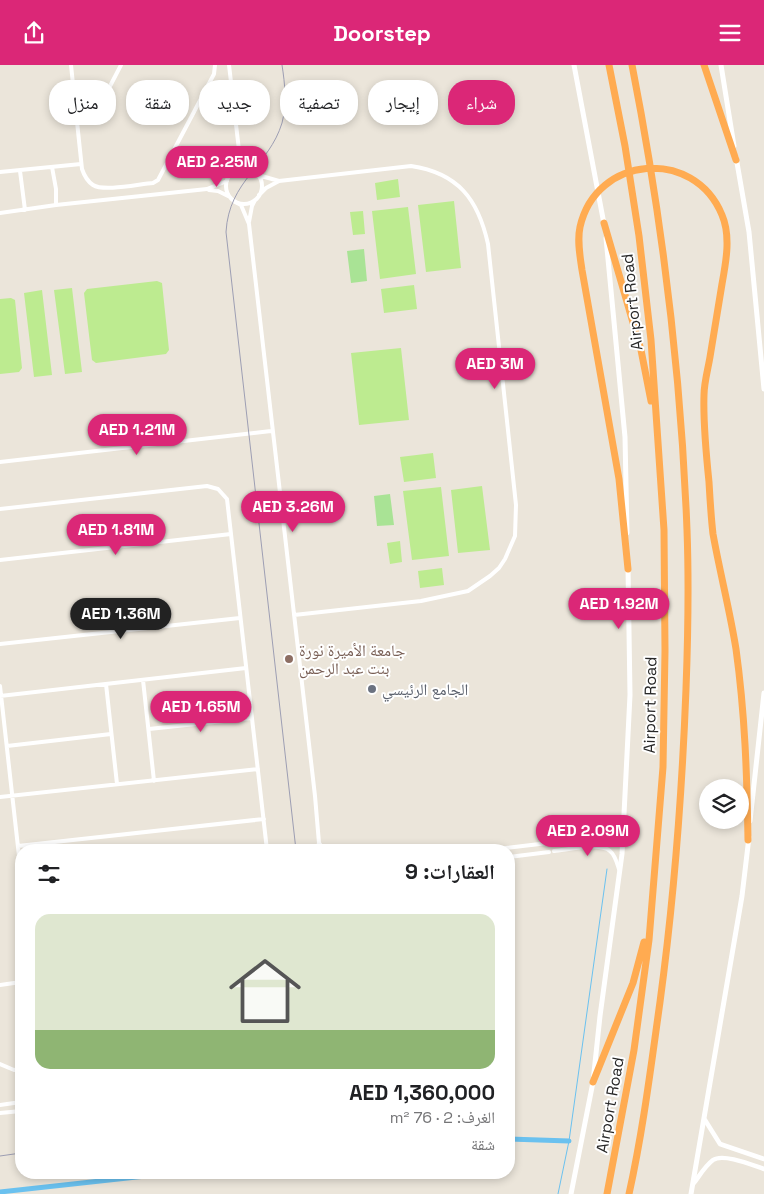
<!DOCTYPE html>
<html lang="ar">
<head>
<meta charset="utf-8">
<style>
	:root { --surface:#fff; --page:#f6f6f6; --text:#202124; --muted:#757577; --accent:#db2777 }
	body { margin:0; font-family:"Space Grotesk","Noto Naskh Arabic",sans-serif; background:var(--page); color:var(--text); direction:rtl; height:100vh; display:flex; flex-direction:column; font-size:19px; white-space:nowrap }
	* { box-sizing:border-box; margin:0 }
	p { font-size:16px; color:var(--muted) }
	.icon { flex:none; width:28px; height:28px; fill:none; stroke:currentColor; stroke-width:2; stroke-linecap:round; stroke-linejoin:round }
	.map { position:relative; flex:1; overflow:hidden; direction:ltr }
	.sheet { position:absolute; left:15px; top:779px; width:500px; height:335px; display:flex; flex-direction:column; background:var(--surface); border-radius:20px; box-shadow:0 2px 8px #0003; direction:rtl }
	.sheet>* { flex:none }
	.top-card { position:absolute; left:15px; top:15px; width:500px; height:45px; direction:rtl; display:flex; gap:10px }
	.tools { position:absolute; left:699px; top:714px; display:grid; gap:10px }
	.tools a { display:grid; place-items:center; width:50px; height:50px; border-radius:50%; background:var(--surface); box-shadow:0 2px 8px #0003; font-size:25px }
	.price { position:absolute; translate:-50% -42px; padding:0 11px; border-radius:18px; background:var(--accent); color:#fff; font-size:16px; line-height:32px; filter:drop-shadow(0 1px 2px #0008) }
	.price::after { content:''; position:absolute; left:50%; top:30px; width:15px; height:11px; margin-left:-8px; background:inherit; clip-path:polygon(0 0,100% 0,50% 100%) }
	.price.current { background:#222; color:#fff }
	ul { padding:0; list-style:none }
	li { display:grid; align-content:center; gap:10px; height:265px; padding:0 20px }
	li span { display:grid; place-items:center; height:155px; border-radius:15px; color:#555 }
	li>.icon { margin-inline-start:auto }
	span .icon { width:90px; height:90px; fill:#fffc; stroke-width:1 }
	li b { font-size:21px }
	h2 { display:flex; justify-content:space-between; align-items:center; height:60px; padding:0 20px; font-size:21px }
	.chip { padding:0 18px; border-radius:20px; background:var(--surface); box-shadow:0 2px 8px #0003; font-size:18px; line-height:45px }
	.chip.current { background:var(--accent); color:#fff }
	header { display:flex; justify-content:space-between; align-items:center; height:65px; padding:0 20px; background:var(--accent); color:#fff; font-size:22px; font-weight:700 }
	.map>svg:first-child { display:block }
	.green { fill:#a9e395 }
	.pitch { fill:#bdeb90 }
	.lines { fill:none; stroke-linecap:round; stroke-linejoin:round }
	.stream { stroke:#6ac1ef; stroke-width:1 }
	.canal { stroke:#6ac1ef; stroke-width:5 }
	.minor { stroke:#fff; stroke-width:4 }
	.tertiary { stroke:#fff; stroke-width:4.5 }
	.secondary { stroke:#fff; stroke-width:5 }
	.motorway { stroke:#ffab51; stroke-width:7 }
	.tram { stroke:#9d9eb3; stroke-width:1 }
	.education-dot { fill:#8d6e63; stroke:#fff; stroke-width:2 }
	.worship-dot { fill:#6b7280; stroke:#fff; stroke-width:2 }
	.labels { text-anchor:middle; dominant-baseline:central; stroke-width:4; stroke-linejoin:round; paint-order:stroke }
	.street-label { font-size:16px; fill:#282828; stroke:#fff }
	.education-label { font-size:16px; fill:#785e54; stroke:#fff; text-anchor:start }
	.worship-label { font-size:16px; fill:#5b616d; stroke:#fff; text-anchor:start }
</style>
</head>
<body>
<header><svg class="icon" aria-label="menu" viewBox="0 0 24 24"><path d="M4 6h16M4 12h16M4 18h16"/></svg>Doorstep<svg class="icon" aria-label="share" viewBox="0 0 24 24"><path d="M12 15V3M7 8l5-5 5 5M5 13v7h14v-7"/></svg></header>
<div class="map">
<svg width="764" height="1129" viewBox="0 0 764 1129">
	<rect width="100%" height="100%" fill="#ebe5da"/>
	<path class="green" d="M 364,184 L 367,216 L 351,218 L 347,186 Z
		M 390,429 L 394,460 L 377,461 L 374,431 Z"/>
	<path class="pitch" d="M 398,114 L 400,132 L 377,135 L 375,118 Z
		M 454,136 L 461,203 L 426,207 L 418,140 Z
		M 408,142 L 416,209 L 380,214 L 372,146 Z
		M 363,146 L 365,169 L 353,170 L 350,147 Z
		M 157,216 L 162,218 L 169,285 L 166,289 L 96,298 L 92,295 L 84,228 L 87,224 Z
		M 414,220 L 417,244 L 384,248 L 381,224 Z
		M 72,223 L 82,307 L 65,309 L 54,225 Z
		M 42,225 L 52,310 L 34,312 L 24,228 Z
		M 11,233 L 15,235 L 22,303 L 19,307 L 0,309 L 0,234 Z
		M 401,283 L 409,355 L 359,360 L 351,288 Z
		M 433,388 L 436,413 L 404,417 L 400,392 Z
		M 482,421 L 490,485 L 458,488 L 451,425 Z
		M 441,422 L 449,491 L 412,495 L 403,426 Z
		M 400,476 L 402,497 L 390,499 L 387,478 Z
		M 442,503 L 444,520 L 420,523 L 418,506 Z"/>
	<g class="lines">
		<path class="stream" d="M 558,1129 L 569,1076 L 607,804"/>
		<path class="canal" d="M 509,1074 L 569,1076
			M 0,1127 L 173,1108"/>
		<path class="minor" d="M 71,0 L 82,104 C 84,110 87,116 93,120 C 104,127 139,119 153,118 L 158,115 L 214,9 L 215,0
			M 229,0 L 239,85 L 233,106
			M 77,57 L 88,55 L 95,50 L 121,0
			M 239,85 L 251,105
			M 52,102 L 56,124 L 56,140
			M226 121a18 18 0 1 1 36 0a18 18 0 1 1-36 0Z
			M 20,106 L 25,145
			M 0,107 L 81,99
			M 258,110 L 279,116
			M 209,125 L 218,126 L 228,131
			M 259,130 L 266,123 L 279,116 L 411,101 C 458,108 478,134 488,179 L 516,440 L 515,471 L 505,494 L 499,503 L 490,511 L 468,526 L 421,536 L 294,550
			M 235,137 L 241,140 L 249,159 L 315,731 L 319,778 L 317,785
			M 0,148 L 56,140 L 207,124 L 227,116
			M 249,157 L 252,141 L 255,135
			M 0,397 L 271,366
			M 0,444 L 207,421 L 218,424 L 227,434 L 267,785
			M 0,495 L 231,469
			M 0,579 L 240,553
			M 143,615 L 154,716
			M 106,619 L 117,719
			M 0,621 L 21,809
			M 0,631 L 246,603
			M 149,664 L 252,653
			M 7,681 L 111,669
			M 0,732 L 258,704
			M 553,777 C 568,776 603,776 615,767 C 619,763 621,758 622,753
			M 319,778 L 324,785
			M 18,781 L 264,754
			M 488,785 L 548,778
			M 554,786 C 567,785 601,777 610,786 C 615,790 617,798 619,804
			M 509,792 L 549,787
			M 0,920 L 21,917
			M 0,999 L 14,1005 L 21,1004
			M 0,1040 L 21,1037
			M 0,1048 L 21,1046"/>
		<path class="tertiary" d="M 705,1055 L 720,1079 L 764,1094
			M 694,1118 C 700,1110 705,1101 713,1095 C 723,1088 752,1100 764,1104"/>
		<path class="secondary" d="M 574,0 L 604,159
			M 721,0 L 734,81
			M 736,92 L 749,167 L 764,324
			M 606,173 L 625,372 L 627,468
			M 750,756 L 764,628
			M 571,1129 L 593,1017 L 600,951 L 622,789 L 630,630 L 628,502
			M 691,1129 L 742,831 L 749,772"/>
		<path class="motorway" d="M 704,0 L 736,95
			M 604,158 L 641,285 L 651,336
			M 628,504 L 619,414 L 582,205 C 580,191 577,176 580,162 C 596,90 694,82 722,150 C 731,171 726,197 722,219 C 718,243 714,267 710,292 C 708,304 704,318 704,330 C 703,359 706,388 709,417 C 710,434 711,452 713,469 C 720,508 730,546 736,584 C 745,649 747,710 748,775
			M 593,1017 L 633,918 L 644,877
			M 607,1129 L 634,985 L 649,875 L 663,702 L 665,586 L 664,465 L 651,275 L 639,171 L 625,81 L 609,0
			M 629,1129 C 643,1066 651,1001 660,937 C 674,833 682,729 686,624 C 688,571 689,518 687,465 C 681,308 662,153 632,0"/>
		<path class="tram" d="M 282,0 C 285,19 287,39 282,58 C 269,101 229,115 226,167 L 296,785
			M 0,1091 L 21,1088"/>
	</g>
	<circle class="education-dot" cx="289" cy="594" r="5"/>
	<circle class="worship-dot" cx="372" cy="624" r="5"/>
	<g class="labels">
		<g class="street-label">
			<text transform="translate(632 237) rotate(-96)">Airport Road</text>
			<text transform="translate(650 640) rotate(-89)">Airport Road</text>
			<text transform="translate(610 1040) rotate(-80)">Airport Road</text>
		</g>
		<g class="education-label">
			<text x="299" y="585">جامعة الأميرة نورة<tspan x="299" dy="18">بنت عبد الرحمن</tspan></text>
		</g>
		<g class="worship-label">
			<text x="382" y="624">الجامع الرئيسي</text>
		</g>
	</g>
</svg>
<div class="tools">
<a><svg class="icon" aria-label="layers" viewBox="0 0 24 24"><path d="M12 4l9 5-9 5-9-5zM3 14l9 5 9-5"/></svg></a>
</div>
<b class="price" style="left:217px;top:123px">AED 2.25M</b>
<b class="price" style="left:495px;top:325px">AED 3M</b>
<b class="price" style="left:137px;top:391px">AED 1.21M</b>
<b class="price" style="left:293px;top:468px">AED 3.26M</b>
<b class="price" style="left:116px;top:491px">AED 1.81M</b>
<b class="price" style="left:619px;top:565px">AED 1.92M</b>
<b class="price current" style="left:121px;top:575px">AED 1.36M</b>
<b class="price" style="left:201px;top:668px">AED 1.65M</b>
<b class="price" style="left:588px;top:792px">AED 2.09M</b>
<div class="top-card">
<a class="chip current">شراء</a>
<a class="chip">إيجار</a>
<a class="chip">تصفية</a>
<a class="chip">جديد</a>
<a class="chip">شقة</a>
<a class="chip">منزل</a>
</div>
<section class="sheet">
<h2>العقارات: 9<svg class="icon" aria-label="filters" viewBox="0 0 24 24"><path d="M4 7h16M4 17h16"/><circle cx="9" cy="7" r="2"/><circle cx="15" cy="17" r="2"/></svg></h2>
<ul>
<li><span style="background:linear-gradient(#dfe7d0 75%,#8fb573 0)"><svg class="icon" aria-label="home" viewBox="0 0 24 24"><path d="M3 11l9-7 9 7M6 9v11h12V9"/></svg></span><div><b>AED 1,360,000</b><p>الغرف: 2 · 76 m²</p><p>شقة</p></div></li>
</ul>
</section>
</div>
</body>
</html>
